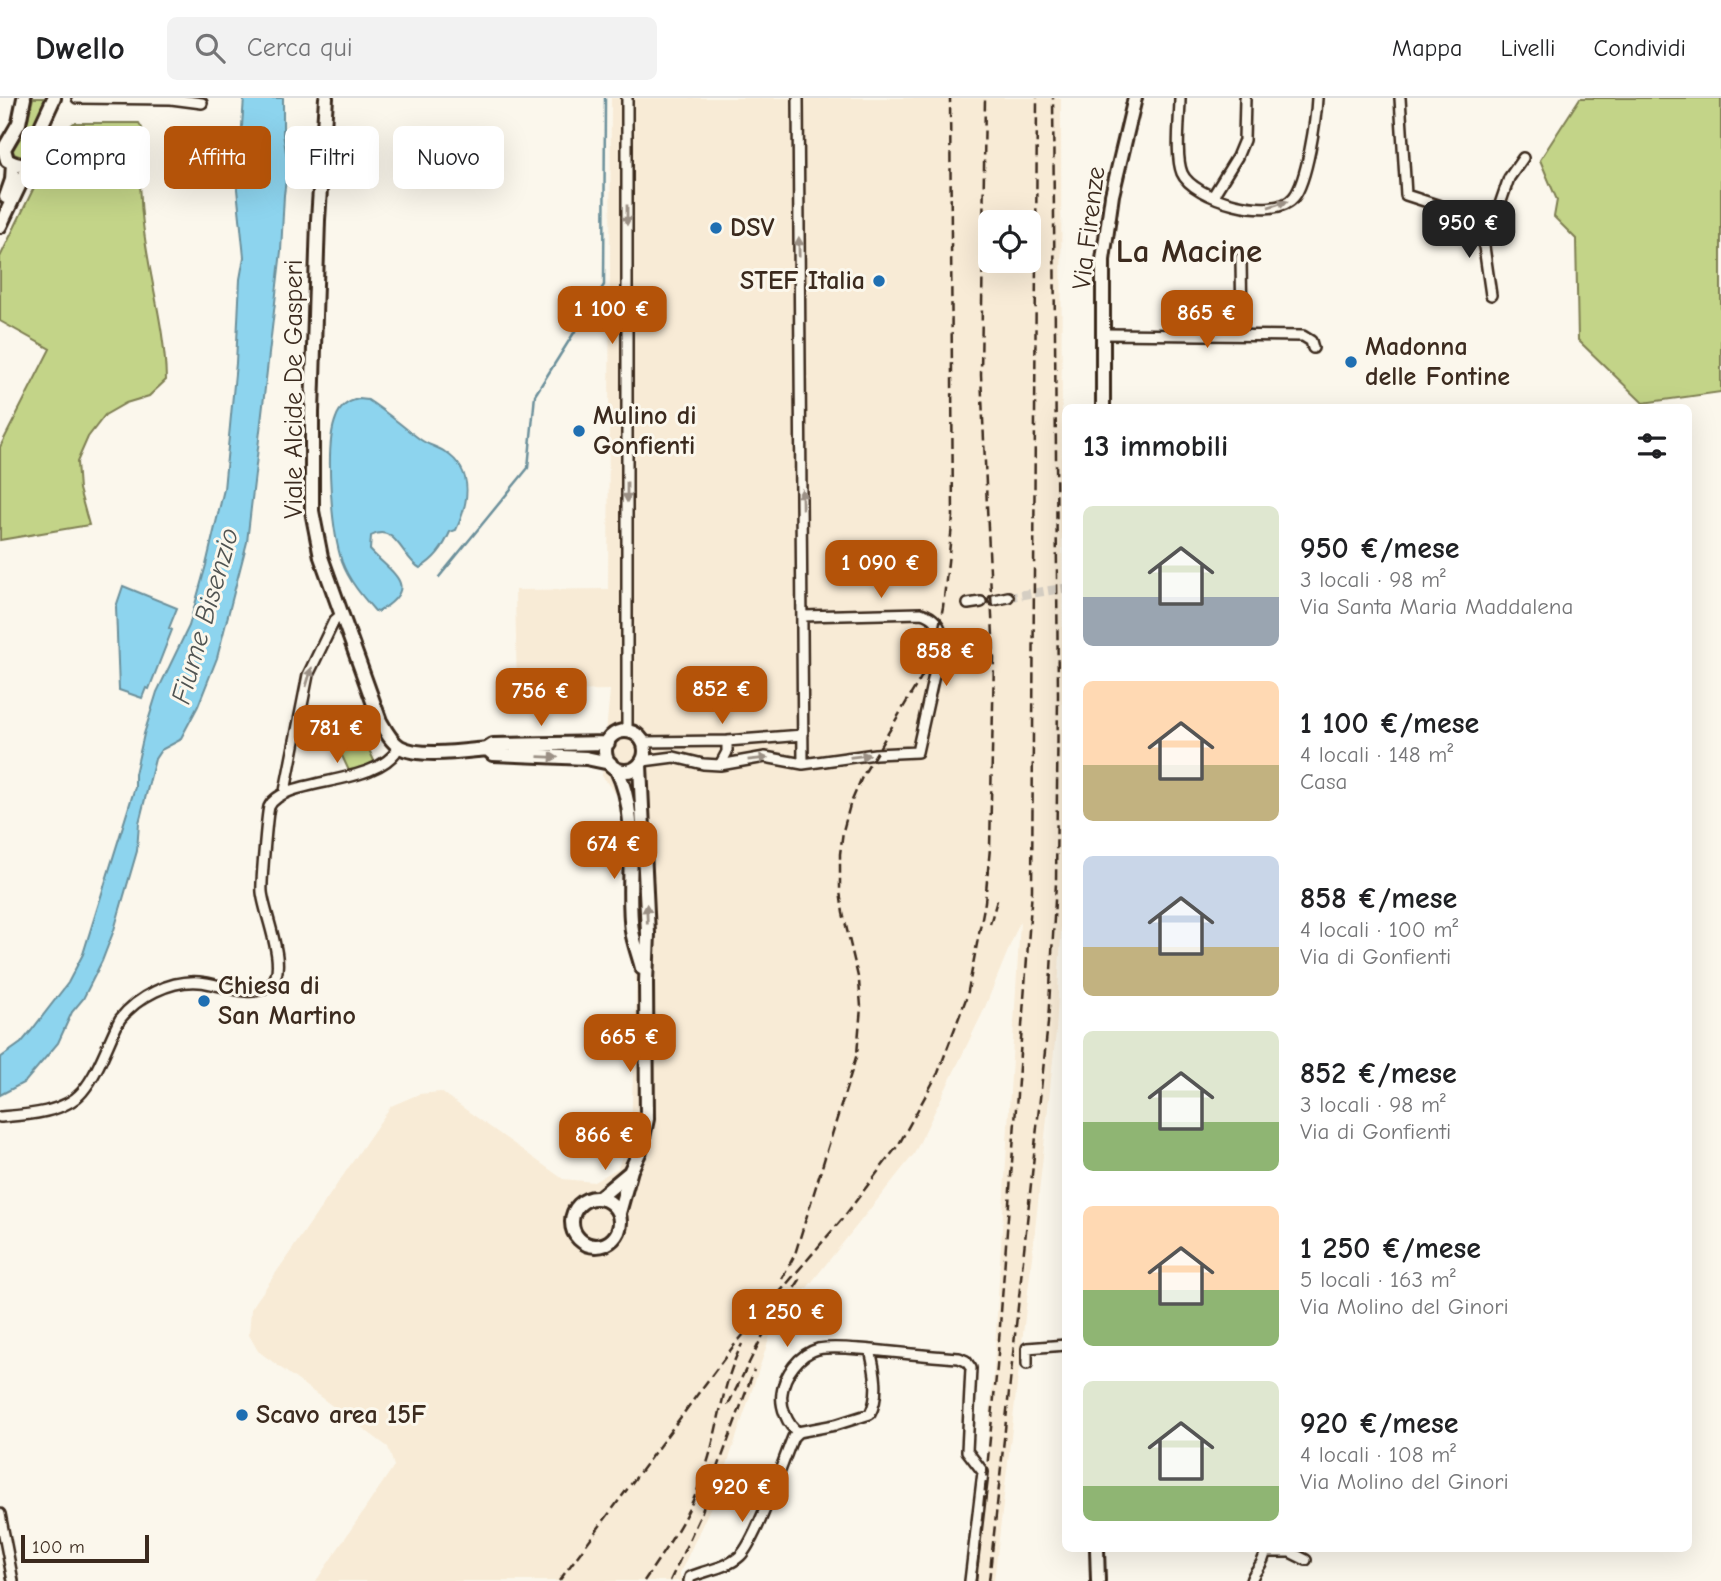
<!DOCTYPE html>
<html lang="it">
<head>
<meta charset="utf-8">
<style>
	:root { --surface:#fff; --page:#f2f2f2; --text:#202124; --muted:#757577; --line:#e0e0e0; --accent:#b45309 }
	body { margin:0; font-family:"Comic Neue",sans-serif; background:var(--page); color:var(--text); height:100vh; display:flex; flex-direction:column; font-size:26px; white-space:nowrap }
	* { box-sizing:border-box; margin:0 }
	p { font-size:23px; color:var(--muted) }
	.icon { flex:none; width:38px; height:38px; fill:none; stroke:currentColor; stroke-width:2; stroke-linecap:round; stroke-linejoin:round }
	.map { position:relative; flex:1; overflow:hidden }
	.drawer { position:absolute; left:1062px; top:306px; width:630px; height:1148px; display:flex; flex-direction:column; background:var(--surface); border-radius:10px; box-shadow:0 7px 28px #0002 }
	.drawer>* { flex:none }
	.guide { position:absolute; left:21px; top:28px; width:665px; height:63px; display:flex; gap:14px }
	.tools { position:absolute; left:978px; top:112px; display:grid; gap:14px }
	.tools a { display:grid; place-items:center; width:63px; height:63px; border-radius:10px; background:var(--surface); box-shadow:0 7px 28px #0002; font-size:35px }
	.scale { position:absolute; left:21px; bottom:18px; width:128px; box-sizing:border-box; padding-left:7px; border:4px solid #3b2a1e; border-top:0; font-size:19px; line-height:24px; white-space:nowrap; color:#3b2a1e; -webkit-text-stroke:5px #fbf7ec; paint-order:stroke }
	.price { position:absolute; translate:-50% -60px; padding:0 16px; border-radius:14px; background:var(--accent); color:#fff; font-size:23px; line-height:46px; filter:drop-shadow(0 2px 4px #0008) }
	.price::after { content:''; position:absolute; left:50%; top:42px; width:21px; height:16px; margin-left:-10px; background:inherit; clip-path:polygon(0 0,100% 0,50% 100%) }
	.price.selected { background:#222; color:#fff }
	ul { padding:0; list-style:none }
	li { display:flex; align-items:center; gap:21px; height:175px; padding:0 21px }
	li span { display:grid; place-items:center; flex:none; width:196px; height:140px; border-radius:10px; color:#555 }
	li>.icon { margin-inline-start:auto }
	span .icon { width:84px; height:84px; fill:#fffc; stroke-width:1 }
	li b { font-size:30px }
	h2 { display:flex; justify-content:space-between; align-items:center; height:84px; padding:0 21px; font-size:30px }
	.chip { padding:0 24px; border-radius:10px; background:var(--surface); box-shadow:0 7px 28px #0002; font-size:24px; line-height:63px }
	.chip.selected { background:var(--accent); color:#fff }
	header { display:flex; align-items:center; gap:42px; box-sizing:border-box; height:98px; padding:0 35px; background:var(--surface); border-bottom:2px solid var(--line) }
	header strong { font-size:33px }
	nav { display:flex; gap:38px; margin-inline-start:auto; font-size:24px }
	.search { width:490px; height:63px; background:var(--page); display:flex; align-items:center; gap:18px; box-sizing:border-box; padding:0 24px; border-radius:10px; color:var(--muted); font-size:26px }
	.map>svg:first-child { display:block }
	.built { fill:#f8ebd6; fill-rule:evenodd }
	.green { fill:#c3d488; stroke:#7f7f53; stroke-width:2 }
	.water { fill:#8dd4ee; stroke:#6c909b; stroke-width:2 }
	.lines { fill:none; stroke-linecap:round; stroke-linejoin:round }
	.stream { stroke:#6c909b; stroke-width:2.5 }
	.minor-tunnel { stroke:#d5cec3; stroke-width:9; stroke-dasharray:9 4.5; stroke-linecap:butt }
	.minor-casing { stroke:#3b2a1e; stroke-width:14 }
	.tertiary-casing { stroke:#3b2a1e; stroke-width:18 }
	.secondary-casing { stroke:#3b2a1e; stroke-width:18 }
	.minor { stroke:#fbf7ec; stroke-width:9 }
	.tertiary { stroke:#fbf7ec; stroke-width:12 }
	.secondary { stroke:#fbf7ec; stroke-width:12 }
	.rail { stroke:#3b2a1e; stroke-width:2.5; stroke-dasharray:10 5; stroke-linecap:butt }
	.oneway { fill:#9b9085 }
	.poi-dot { fill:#1f6fb2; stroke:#fbf7ec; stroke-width:2.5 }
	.labels { text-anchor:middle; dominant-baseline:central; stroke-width:6; stroke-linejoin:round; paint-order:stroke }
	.poi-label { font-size:26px; font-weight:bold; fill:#3b2a1e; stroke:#fbf7ec; text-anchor:start }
	.street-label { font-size:26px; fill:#3b2a1e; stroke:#fbf7ec }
	.water-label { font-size:28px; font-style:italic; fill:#505452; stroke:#fbf7ec }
	.district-label { font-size:33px; font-weight:bold; fill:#3b2a1e; stroke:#fbf7ec }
</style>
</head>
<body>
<header>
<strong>Dwello</strong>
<div class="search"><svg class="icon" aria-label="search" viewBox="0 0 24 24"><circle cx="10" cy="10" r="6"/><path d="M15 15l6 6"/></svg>Cerca qui</div>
<nav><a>Mappa</a><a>Livelli</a><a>Condividi</a></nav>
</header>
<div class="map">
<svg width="1721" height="1483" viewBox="0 0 1721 1483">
	<rect width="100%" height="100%" fill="#fbf7ec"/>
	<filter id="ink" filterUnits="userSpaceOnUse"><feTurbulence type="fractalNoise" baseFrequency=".0143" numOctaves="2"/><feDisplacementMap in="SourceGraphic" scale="14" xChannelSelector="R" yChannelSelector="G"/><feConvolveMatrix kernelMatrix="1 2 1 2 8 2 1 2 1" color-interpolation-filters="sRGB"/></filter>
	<g filter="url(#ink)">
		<path class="built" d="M 611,0 L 1061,0 L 1063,797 L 1056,934 L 1034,1142 L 994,1483 L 972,1483 L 986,1368 L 994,1268 L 1020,823 L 983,914 L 914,1056 L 771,1235 L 719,1391 L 680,1475 L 681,1483 L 316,1483 L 394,1368 L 388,1349 L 258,1253 L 249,1237 L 251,1211 L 391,1008 L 419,996 L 441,994 L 563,1081 L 594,1084 L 618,1070 L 631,1033 L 636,890 L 619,700 L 602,678 L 610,592 L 517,594 L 515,492 L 608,491 ZM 990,124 L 1029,124 L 1029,163 L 990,163 Z"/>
		<path class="green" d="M 33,0 L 47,0 L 36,24 L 27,57 L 21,59 L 14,56 L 13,52 L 26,30 Z
			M 1580,0 L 1721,0 L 1721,294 L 1643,305 L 1578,242 L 1576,141 L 1554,119 L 1557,102 L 1540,62 Z
			M 74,25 L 139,25 C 152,43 141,62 140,82 C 140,90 141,97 141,104 C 144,164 165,222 166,282 L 149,298 L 126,305 L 105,317 L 88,339 L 77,364 L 79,391 L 89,427 L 0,442 L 0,349 L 50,251 L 0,223 L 0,159 L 45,67 L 57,38 Z
			M 362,636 L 375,665 L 350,675 L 337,647 Z"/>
		<path class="water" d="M 244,0 L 283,0 L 283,36 L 288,66 L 284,97 L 281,153 L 247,444 L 217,560 L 198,608 L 180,642 L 161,652 L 155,661 L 139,725 L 137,753 L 114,832 L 102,863 L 83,901 L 72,914 L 58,945 L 25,984 L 0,997 L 0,960 L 21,945 L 31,933 L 68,885 L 83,856 L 135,689 L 135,676 L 144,636 L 157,594 L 189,528 L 206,467 L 224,391 L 236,265 L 240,181 L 244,159 L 234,62 L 241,42 Z
			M 359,301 L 368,302 C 387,314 403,329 421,342 C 428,347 438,349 445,354 C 475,373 469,404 456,432 L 450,434 C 443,450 435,461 420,470 C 403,461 395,424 371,438 L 370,452 C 392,476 422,488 378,514 L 375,513 C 362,498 349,483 342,464 C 332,434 324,349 336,320 C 340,308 348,303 359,301 Z
			M 123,488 L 177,510 L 169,530 L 172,532 L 149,591 L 146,590 L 142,600 L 119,592 L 116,509 Z"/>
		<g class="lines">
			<path class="stream" d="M 439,479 L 528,370 L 535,297 L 604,187 L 605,0"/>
			<path class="minor-tunnel" d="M 1008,499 L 1066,490"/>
			<defs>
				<path id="minor" d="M 77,0 L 171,1 L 202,5
					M 627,0 L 627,634
					M 1180,0 C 1180,20 1175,58 1182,75 C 1193,101 1275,124 1294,99 C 1307,83 1316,22 1317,0
					M 1400,0 L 1406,97 L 1480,121 L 1497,115 L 1509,80 L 1523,60
					M 1213,98 L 1237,59 L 1244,42 L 1245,0
					M 1480,121 L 1491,197
					M 1241,160 L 1242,237
					M 1103,236 L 1303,238 L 1311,243 L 1313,250
					M 994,502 L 1008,499
					M 968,506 L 981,504
					M 803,518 L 921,515 C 933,518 942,528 942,541 L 917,654 L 875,656 L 803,666
					M 643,644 L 727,643 L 803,637
					M 643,663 L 674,659 L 703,666 L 720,667 L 765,659 L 803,666 L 798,0
					M 720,667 L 727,654 L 727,643
					M 285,693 L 308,577 L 334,523 L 341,517
					M 0,1019 C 26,1017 64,1015 82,994 C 99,974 108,944 120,921 C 137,899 170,882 199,884 C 220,885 253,903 271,886 C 289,870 264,816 262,794 C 261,785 267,716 269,709 C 283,678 378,690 399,649
					M 1027,1266 L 1027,1250 L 1066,1247
					M 798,1334 L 835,1327 L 870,1316 C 880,1297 875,1272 870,1252
					M 0,1416 L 13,1483
					M 1265,1454 L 1290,1454 L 1306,1462
					M 689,1483 L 690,1479 C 706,1472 727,1470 740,1458 C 756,1443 783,1363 793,1339 L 798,1334 C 787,1327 780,1308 782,1295 C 784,1277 799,1256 818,1251 C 835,1248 855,1251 872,1252 C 901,1255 930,1258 959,1260 L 966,1263 L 971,1270 L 967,1353 L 983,1374 L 970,1483
					M 1251,1483 C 1254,1472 1264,1467 1265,1454 L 1263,1452"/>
				<path id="tertiary" d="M 326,0 L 318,122 L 312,314 L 312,413 L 321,459 L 380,623 C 385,632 391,644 400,649 C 419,660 465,653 487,651 L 493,647 L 608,645
					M605 653a20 20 0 1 1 40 0a20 20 0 1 1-40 0Z
					M 487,651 L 493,656 L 586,660 L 610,665
					M 617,672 C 641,722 625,779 632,833 C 634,845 639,858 642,870
					M 599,1100 L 629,1075
					M572 1124a24 24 0 1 1 48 0a24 24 0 1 1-48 0Z
					M 619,1115 L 631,1072 L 640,1053 L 647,1021 L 646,884 L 648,836 L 640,667"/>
				<path id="secondary" d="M 24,0 L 19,25 L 4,51 L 7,62 C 16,67 25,70 33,61 L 42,26 L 54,0
					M 6,99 L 12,82 L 13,65
					M 0,128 L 30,65
					M 1103,310 L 1103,162 L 1112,97 L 1135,0
					M 1097,1451 L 1098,1483"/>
			</defs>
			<use href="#minor" class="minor-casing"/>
			<use href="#tertiary" class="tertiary-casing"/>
			<use href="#secondary" class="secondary-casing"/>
			<use href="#minor" class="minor"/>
			<use href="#tertiary" class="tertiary"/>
			<use href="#secondary" class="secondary"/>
			<path class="rail" d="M 990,826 L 998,799
				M 782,1181 L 795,1156 L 857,956 L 861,909 L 859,883 L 843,815 L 840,793 L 840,756 L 843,733 L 850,707 L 862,679 L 926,571 L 935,549 L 943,509 L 953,419 L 950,0
				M 728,1307 L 762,1239 L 801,1180
				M 559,1483 L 732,1250 L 843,1120 L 899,1046 L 938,975 L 967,898 L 985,804 L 990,750 L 994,561 L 981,277 L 985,0
				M 644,1483 C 666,1450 689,1418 702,1380 C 719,1336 720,1289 742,1246
				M 670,1483 L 701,1416 L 754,1272
				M 976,1483 L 997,1269 L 1032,792 L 1037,0
				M 989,1483 L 1048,925 L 1056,785 L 1058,597 L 1053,0"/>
		</g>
		<defs><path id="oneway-solid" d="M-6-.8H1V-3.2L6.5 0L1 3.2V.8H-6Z" transform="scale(1.75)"/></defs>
		<g class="oneway">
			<use href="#oneway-solid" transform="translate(1278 106) rotate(-17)"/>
			<use href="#oneway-solid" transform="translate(627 117) rotate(90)"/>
			<use href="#oneway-solid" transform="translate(799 149) rotate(-91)"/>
			<use href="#oneway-solid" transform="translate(627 394) rotate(90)"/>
			<use href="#oneway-solid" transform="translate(802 401) rotate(-91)"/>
			<use href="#oneway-solid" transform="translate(309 579) rotate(-73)"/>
			<use href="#oneway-solid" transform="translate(860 658) rotate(-7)"/>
			<use href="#oneway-solid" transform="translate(548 659) rotate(2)"/>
			<use href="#oneway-solid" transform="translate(758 661) rotate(-6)"/>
			<use href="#oneway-solid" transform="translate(647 816) rotate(-92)"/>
		</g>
	</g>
	<g class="poi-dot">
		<circle cx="716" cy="130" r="7"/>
		<circle cx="879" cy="183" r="7"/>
		<circle cx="1351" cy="264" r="7"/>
		<circle cx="579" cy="333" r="7"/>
		<circle cx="204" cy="903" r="7"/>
		<circle cx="242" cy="1317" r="7"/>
	</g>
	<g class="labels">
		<g class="poi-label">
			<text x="730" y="130">DSV</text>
			<text x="865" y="183" text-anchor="end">STEF Italia</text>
			<text x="1365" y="249">Madonna<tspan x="1365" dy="30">delle Fontine</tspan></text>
			<text x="593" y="318">Mulino di<tspan x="593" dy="30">Gonfienti</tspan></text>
			<text x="218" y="888">Chiesa di<tspan x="218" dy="30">San Martino</tspan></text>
			<text x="256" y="1317">Scavo area 15F</text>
		</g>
		<g class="street-label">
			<text transform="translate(1089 130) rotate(-83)">Via Firenze</text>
			<text transform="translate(294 291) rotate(-90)">Viale Alcide De Gasperi</text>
		</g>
		<g class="water-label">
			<text transform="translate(205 518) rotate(-74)">Fiume Bisenzio</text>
		</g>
		<g class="district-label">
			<text x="1189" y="153">La Macine</text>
		</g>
	</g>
</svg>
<div class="tools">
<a><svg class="icon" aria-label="locate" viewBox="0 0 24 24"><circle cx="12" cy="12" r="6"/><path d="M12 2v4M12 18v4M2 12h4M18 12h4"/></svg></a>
</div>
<div class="scale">100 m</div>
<b class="price selected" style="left:1469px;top:162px">950 €</b>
<b class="price" style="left:612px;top:248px">1 100 €</b>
<b class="price" style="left:1207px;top:252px">865 €</b>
<b class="price" style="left:881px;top:502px">1 090 €</b>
<b class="price" style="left:946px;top:590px">858 €</b>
<b class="price" style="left:722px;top:628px">852 €</b>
<b class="price" style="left:541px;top:630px">756 €</b>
<b class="price" style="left:337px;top:667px">781 €</b>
<b class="price" style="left:614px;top:783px">674 €</b>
<b class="price" style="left:630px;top:976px">665 €</b>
<b class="price" style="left:605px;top:1074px">866 €</b>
<b class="price" style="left:787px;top:1251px">1 250 €</b>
<b class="price" style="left:742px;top:1426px">920 €</b>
<div class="guide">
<a class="chip">Compra</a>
<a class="chip selected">Affitta</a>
<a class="chip">Filtri</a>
<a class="chip">Nuovo</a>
</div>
<section class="drawer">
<h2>13 immobili<svg class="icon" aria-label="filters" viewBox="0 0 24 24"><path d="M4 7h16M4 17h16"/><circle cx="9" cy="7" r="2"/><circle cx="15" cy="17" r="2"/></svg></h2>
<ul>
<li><span style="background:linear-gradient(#dfe7d0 65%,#9aa5b1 0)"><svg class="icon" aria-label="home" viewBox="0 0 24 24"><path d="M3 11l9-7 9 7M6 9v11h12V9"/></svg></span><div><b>950 €/mese</b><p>3 locali · 98 m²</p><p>Via Santa Maria Maddalena</p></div></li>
<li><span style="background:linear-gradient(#ffd9b3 60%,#c2b280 0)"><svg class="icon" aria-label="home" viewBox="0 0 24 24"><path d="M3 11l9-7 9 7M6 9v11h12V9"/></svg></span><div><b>1 100 €/mese</b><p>4 locali · 148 m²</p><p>Casa</p></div></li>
<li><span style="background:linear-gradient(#c9d6e8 65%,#c2b280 0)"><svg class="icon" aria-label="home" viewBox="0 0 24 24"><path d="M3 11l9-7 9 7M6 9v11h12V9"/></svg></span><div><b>858 €/mese</b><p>4 locali · 100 m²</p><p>Via di Gonfienti</p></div></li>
<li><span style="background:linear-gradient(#dfe7d0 65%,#8fb573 0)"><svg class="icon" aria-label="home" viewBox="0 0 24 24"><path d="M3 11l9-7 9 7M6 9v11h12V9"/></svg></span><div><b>852 €/mese</b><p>3 locali · 98 m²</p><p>Via di Gonfienti</p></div></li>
<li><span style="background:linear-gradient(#ffd9b3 60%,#8fb573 0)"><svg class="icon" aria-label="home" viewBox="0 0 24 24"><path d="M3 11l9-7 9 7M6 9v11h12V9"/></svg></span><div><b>1 250 €/mese</b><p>5 locali · 163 m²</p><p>Via Molino del Ginori</p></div></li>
<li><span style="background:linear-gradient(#dfe7d0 75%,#8fb573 0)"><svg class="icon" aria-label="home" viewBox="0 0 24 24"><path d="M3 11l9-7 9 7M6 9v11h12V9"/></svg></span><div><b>920 €/mese</b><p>4 locali · 108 m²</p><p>Via Molino del Ginori</p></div></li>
</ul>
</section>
</div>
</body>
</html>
